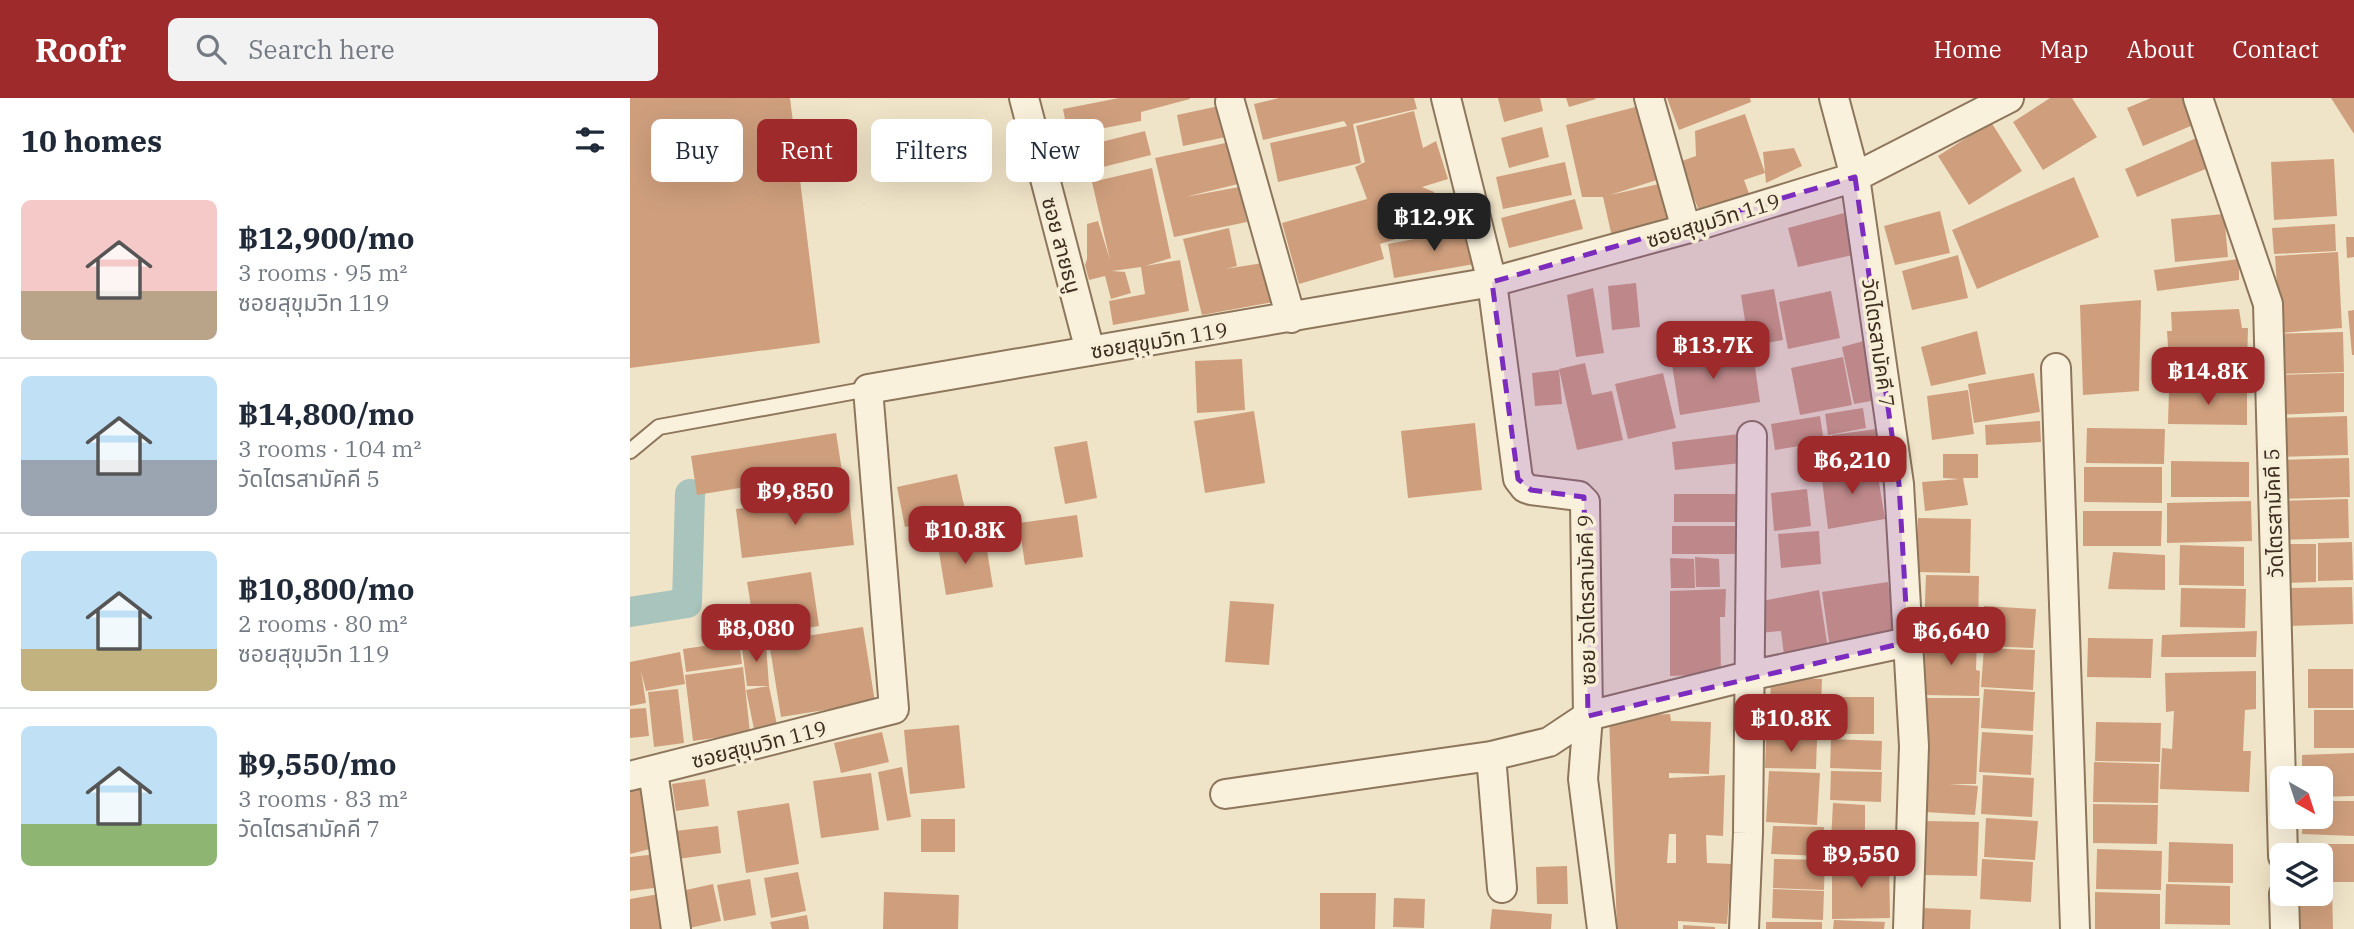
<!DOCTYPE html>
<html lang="en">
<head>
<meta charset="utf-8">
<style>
	:root { --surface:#fff; --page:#f2f2f3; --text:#1f2937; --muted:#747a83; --line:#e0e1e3; --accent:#9e2a2b }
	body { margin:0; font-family:"IBM Plex Serif","Noto Sans Thai",serif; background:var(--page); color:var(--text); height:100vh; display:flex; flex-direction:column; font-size:26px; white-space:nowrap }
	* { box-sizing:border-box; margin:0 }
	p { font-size:23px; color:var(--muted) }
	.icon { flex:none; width:38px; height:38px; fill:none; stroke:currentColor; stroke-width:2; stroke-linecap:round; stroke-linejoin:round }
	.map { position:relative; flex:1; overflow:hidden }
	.panel { display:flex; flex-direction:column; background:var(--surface); width:630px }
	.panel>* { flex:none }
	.guide { position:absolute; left:21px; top:21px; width:665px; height:63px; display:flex; gap:14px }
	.needle { width:46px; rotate:141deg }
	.tools { position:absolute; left:1640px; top:668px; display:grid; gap:14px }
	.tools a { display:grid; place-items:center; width:63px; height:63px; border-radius:10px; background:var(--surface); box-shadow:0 7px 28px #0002; font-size:35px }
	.price { position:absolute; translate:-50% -60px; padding:0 16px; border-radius:14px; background:var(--accent); color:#fff; font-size:23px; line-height:46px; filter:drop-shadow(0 2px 4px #0008) }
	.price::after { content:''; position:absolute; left:50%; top:42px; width:21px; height:16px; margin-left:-10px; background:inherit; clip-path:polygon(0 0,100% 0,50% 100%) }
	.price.selected { background:#222; color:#fff }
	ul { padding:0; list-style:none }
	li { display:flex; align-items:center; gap:21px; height:175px; padding:0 21px }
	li+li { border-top:2px solid var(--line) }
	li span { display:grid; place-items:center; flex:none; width:196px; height:140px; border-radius:10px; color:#555 }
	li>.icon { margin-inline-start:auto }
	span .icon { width:84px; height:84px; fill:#fffc; stroke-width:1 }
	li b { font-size:30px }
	h2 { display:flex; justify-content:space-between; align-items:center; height:84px; padding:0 21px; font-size:30px }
	.tag { padding:0 24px; border-radius:10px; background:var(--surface); box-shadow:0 7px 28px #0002; font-size:24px; line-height:63px }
	.tag.selected { background:var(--accent); color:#fff }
	header { display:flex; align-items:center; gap:42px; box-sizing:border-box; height:98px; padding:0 35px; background:var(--accent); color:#fff }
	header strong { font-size:33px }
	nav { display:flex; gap:38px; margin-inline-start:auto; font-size:24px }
	.search { width:490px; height:63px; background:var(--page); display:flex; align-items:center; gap:18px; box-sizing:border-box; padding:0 24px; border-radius:10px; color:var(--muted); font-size:26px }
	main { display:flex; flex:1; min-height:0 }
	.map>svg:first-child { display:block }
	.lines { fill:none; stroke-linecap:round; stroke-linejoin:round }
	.canal { stroke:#a9c4bc; stroke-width:30 }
	.building { fill:#cf9f7d; fill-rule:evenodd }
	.service-casing { stroke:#8d765c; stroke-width:18 }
	.minor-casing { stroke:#8d765c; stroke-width:32 }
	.service { stroke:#faf1dc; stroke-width:14 }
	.minor { stroke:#faf1dc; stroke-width:28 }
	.marked { fill:#7b2cbf; fill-opacity:0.2; stroke:#7b2cbf; stroke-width:5; stroke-dasharray:14 9; stroke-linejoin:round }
	.labels { text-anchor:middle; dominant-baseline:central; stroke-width:7; stroke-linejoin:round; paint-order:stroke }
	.street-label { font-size:21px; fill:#3d2e20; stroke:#f7eed8 }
</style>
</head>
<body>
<header>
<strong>Roofr</strong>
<div class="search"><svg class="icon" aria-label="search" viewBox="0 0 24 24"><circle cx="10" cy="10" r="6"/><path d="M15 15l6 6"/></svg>Search here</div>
<nav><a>Home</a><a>Map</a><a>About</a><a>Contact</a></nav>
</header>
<main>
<section class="panel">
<h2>10 homes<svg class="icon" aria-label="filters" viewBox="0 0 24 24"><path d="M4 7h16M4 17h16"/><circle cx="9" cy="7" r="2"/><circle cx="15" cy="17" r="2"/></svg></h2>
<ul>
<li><span style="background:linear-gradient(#f6c9c9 65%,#b9a48a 0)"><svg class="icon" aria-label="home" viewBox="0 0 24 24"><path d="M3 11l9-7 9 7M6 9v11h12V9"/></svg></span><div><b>฿12,900/mo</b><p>3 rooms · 95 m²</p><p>ซอยสุขุมวิท 119</p></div></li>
<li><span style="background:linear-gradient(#bfe0f5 60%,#9aa5b1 0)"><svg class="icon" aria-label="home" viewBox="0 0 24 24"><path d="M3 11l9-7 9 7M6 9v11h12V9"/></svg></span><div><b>฿14,800/mo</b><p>3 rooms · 104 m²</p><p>วัดไตรสามัคคี 5</p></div></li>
<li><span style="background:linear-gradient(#bfe0f5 70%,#c2b280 0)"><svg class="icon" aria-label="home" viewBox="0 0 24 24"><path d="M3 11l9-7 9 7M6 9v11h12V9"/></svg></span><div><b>฿10,800/mo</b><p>2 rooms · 80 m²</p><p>ซอยสุขุมวิท 119</p></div></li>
<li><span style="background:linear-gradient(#bfe0f5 70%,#8fb573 0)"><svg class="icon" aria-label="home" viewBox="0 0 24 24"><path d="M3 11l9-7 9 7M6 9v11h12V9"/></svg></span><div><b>฿9,550/mo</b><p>3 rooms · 83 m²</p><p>วัดไตรสามัคคี 7</p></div></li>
</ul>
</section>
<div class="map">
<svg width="1724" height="831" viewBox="0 0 1724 831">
	<rect width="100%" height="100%" fill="#f0e4c8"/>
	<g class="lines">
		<path class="canal" d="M 0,514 L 57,505 L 60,396"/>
	</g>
	<path class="building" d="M 0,0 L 160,0 L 190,245 L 0,270 Z
		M 489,0 L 560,0 L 560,1 L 511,14 L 511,23 L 438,37 L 433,11 Z
		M 649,0 L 784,0 L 787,11 L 723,26 L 731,65 L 648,84 L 640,45 L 717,28 L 714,23 L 633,42 L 624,6 Z
		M 868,0 L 910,0 L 913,13 L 874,24 Z
		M 936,0 L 965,0 L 966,1 L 939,9 Z
		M 1037,0 L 1120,0 L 1121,4 L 1049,32 Z
		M 1420,0 L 1442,0 L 1467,39 L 1413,72 L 1383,24 Z
		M 1521,0 L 1557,0 L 1568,25 L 1513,48 L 1497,10 Z
		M 1701,0 L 1724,0 L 1724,36 Z
		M 1013,7 L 1030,81 L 980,97 L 1029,86 L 1030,93 L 1037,102 L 1042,124 L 982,139 L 973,99 L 952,99 L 936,27 Z
		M 589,8 L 596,39 L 553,48 L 547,17 Z
		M 784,13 L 793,50 L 806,43 L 818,81 L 792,89 L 804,94 L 814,126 L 750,146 L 754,161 L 669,186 L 652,125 L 737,101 L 725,69 L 735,64 L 726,28 Z
		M 1115,16 L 1135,75 L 1114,82 L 1120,98 L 1070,115 L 1049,64 L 1066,58 L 1065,33 Z
		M 1361,24 L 1392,73 L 1339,107 L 1308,58 Z
		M 912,29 L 919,59 L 879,70 L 871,40 Z
		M 515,33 L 521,57 L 437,78 L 431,54 Z
		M 1571,38 L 1583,68 L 1507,99 L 1495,71 Z
		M 600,44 L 608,86 L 555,99 L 609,89 L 617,124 L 544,139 L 525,60 Z
		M 1164,50 L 1172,68 L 1136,85 L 1133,54 Z
		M 1704,61 L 1707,118 L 1644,122 L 1641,64 Z
		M 935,64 L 942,97 L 873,111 L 866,79 Z
		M 522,70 L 541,160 L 515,168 L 550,162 L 559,213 L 483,227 L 479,203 L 515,196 L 511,169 L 482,173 L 495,174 L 501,195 L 481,201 L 475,178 L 459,182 L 455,167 L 457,161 L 457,126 L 468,123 L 480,162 L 462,84 Z
		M 1444,79 L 1469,139 L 1347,191 L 1322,132 Z
		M 945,101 L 953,131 L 879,150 L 871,120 Z
		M 1310,113 L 1320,155 L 1265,167 L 1254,128 Z
		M 1214,115 L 1223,157 L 1168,169 L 1158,130 Z
		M 1594,116 L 1598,159 L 1545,164 L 1541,121 Z
		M 1705,126 L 1706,153 L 1644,156 L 1642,130 Z
		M 599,130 L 607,168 L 595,171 L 639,164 L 644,204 L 572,217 L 553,141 Z
		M 843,130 L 850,165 L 764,180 L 758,146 Z
		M 1716,139 L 1724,139 L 1724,159 L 1717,160 Z
		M 1708,154 L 1712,230 L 1650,235 L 1645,158 Z
		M 1328,157 L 1338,200 L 1282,212 L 1272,173 Z
		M 1609,161 L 1609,182 L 1527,193 L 1524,172 Z
		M 1006,185 L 1010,229 L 982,232 L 978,188 Z
		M 963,190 L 974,255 L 946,259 L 937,197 Z
		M 1144,191 L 1153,242 L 1119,248 L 1111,197 Z
		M 1201,193 L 1210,240 L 1158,251 L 1149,204 Z
		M 1511,202 L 1509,293 L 1453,297 L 1450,207 Z
		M 1609,211 L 1612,230 L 1618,230 L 1617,265 L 1539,265 L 1537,233 L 1542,233 L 1541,214 Z
		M 1724,212 L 1724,257 L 1722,257 L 1718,213 Z
		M 1347,233 L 1356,276 L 1301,288 L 1291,249 Z
		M 1713,234 L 1714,274 L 1643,276 L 1642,236 Z
		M 1237,242 L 1247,302 L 1224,306 L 1212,249 Z
		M 1071,249 L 1073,263 L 1123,255 L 1130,304 L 1050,317 L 1040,254 Z
		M 1213,259 L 1222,307 L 1170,317 L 1161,270 Z
		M 612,261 L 615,312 L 567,315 L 565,263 Z
		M 955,265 L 962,297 L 982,293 L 993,342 L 947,352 L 929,271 Z
		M 929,272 L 932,306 L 905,308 L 902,275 Z
		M 1033,275 L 1046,330 L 998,341 L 985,286 Z
		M 1404,275 L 1410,314 L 1344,325 L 1338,286 Z
		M 1714,275 L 1714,314 L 1644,317 L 1643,277 Z
		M 1539,291 L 1617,292 L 1617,327 L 1538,326 Z
		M 1338,292 L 1344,336 L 1302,342 L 1297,298 Z
		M 1233,310 L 1236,330 L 1198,337 L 1195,316 Z
		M 624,313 L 635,385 L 575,395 L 564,323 Z
		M 1190,318 L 1194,344 L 1145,352 L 1141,326 Z
		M 1717,318 L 1718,357 L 1647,359 L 1646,320 Z
		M 1410,323 L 1411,344 L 1356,347 L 1355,327 Z
		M 845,325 L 852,392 L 778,400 L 771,333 Z
		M 1457,330 L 1535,331 L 1534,366 L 1456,365 Z
		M 1246,331 L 1249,358 L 1206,364 L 1202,337 Z
		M 206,335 L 212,373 L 67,397 L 61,358 Z
		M 1109,336 L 1111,365 L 1045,372 L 1042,344 Z
		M 457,343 L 467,400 L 435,406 L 424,349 Z
		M 1313,356 L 1348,356 L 1348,380 L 1333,380 L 1338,407 L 1295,413 L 1292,384 L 1330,381 L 1313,380 Z
		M 1719,360 L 1720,399 L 1650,401 L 1649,362 Z
		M 1541,363 L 1619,364 L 1619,399 L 1541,399 Z
		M 1246,366 L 1255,421 L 1198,431 L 1191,373 Z
		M 1454,369 L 1532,369 L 1532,405 L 1454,404 Z
		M 327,376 L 336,416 L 275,429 L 267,389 Z
		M 1177,391 L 1181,428 L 1144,433 L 1141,395 Z
		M 1044,396 L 1112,396 L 1112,424 L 1044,424 Z
		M 219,398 L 224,447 L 112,460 L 106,411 Z
		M 1718,401 L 1719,440 L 1649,442 L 1648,403 Z
		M 1621,403 L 1622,443 L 1537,445 L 1537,405 Z
		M 1453,413 L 1532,413 L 1531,448 L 1453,448 Z
		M 447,417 L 453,459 L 395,467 L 389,425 Z
		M 1288,420 L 1341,421 L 1340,475 L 1286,474 Z
		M 1042,428 L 1111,428 L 1110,456 L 1042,456 Z
		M 1189,433 L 1191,466 L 1151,470 L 1148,436 Z
		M 355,440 L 363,489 L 316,497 L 308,448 Z
		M 1722,444 L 1723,482 L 1688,483 L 1688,445 Z
		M 1652,446 L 1686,446 L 1686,484 L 1652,485 Z
		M 1550,447 L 1614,449 L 1614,488 L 1549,487 Z
		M 1483,454 L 1535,457 L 1535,492 L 1478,491 Z
		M 1065,459 L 1089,461 L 1090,489 L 1066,489 Z
		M 1040,460 L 1064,461 L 1065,490 L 1041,490 Z
		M 181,474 L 189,528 L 126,539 L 117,484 Z
		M 1296,477 L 1349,478 L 1348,532 L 1294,531 Z
		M 1258,484 L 1266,541 L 1200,551 L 1192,494 Z
		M 1722,489 L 1723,526 L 1659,528 L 1658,490 Z
		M 1551,490 L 1616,491 L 1615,530 L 1550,529 Z
		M 1096,491 L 1095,519 L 1090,519 L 1091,576 L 1040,578 L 1040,493 Z
		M 1189,492 L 1198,551 L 1154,557 L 1151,533 L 1129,535 L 1127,504 Z
		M 600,503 L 644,506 L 639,567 L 595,564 Z
		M 1354,508 L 1406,511 L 1403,550 L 1352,548 Z
		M 233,529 L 245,604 L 151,619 L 139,544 Z
		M 1627,533 L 1626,559 L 1531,559 L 1532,537 Z
		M 1296,539 L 1347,540 L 1346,572 L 1350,573 L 1349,598 L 1293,597 Z
		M 1458,540 L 1523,541 L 1521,580 L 1457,579 Z
		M 109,543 L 112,566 L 56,574 L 53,551 Z
		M 111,543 L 136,546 L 139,588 L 117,588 Z
		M 1354,550 L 1405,552 L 1403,592 L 1351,589 Z
		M 50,554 L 55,586 L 16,593 L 11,573 L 16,605 L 0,608 L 0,564 Z
		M 113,569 L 120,635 L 63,643 L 55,577 Z
		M 1678,571 L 1723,571 L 1723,610 L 1678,610 Z
		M 1626,573 L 1626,611 L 1615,612 L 1613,653 L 1621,653 L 1619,694 L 1530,691 L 1532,650 L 1542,651 L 1544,613 L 1536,614 L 1535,575 Z
		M 1141,579 L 1192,581 L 1191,609 L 1140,608 Z
		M 139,588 L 147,627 L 124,631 L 116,592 Z
		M 48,591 L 54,645 L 24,649 L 18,594 Z
		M 1354,591 L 1405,594 L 1403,633 L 1351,630 Z
		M 1205,599 L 1244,599 L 1244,636 L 1205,636 Z
		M 1293,600 L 1350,600 L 1346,686 L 1319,686 L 1348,688 L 1345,717 L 1295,714 L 1297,684 L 1292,684 Z
		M 16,610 L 19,638 L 0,640 L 0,611 Z
		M 1138,611 L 1190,612 L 1188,641 L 1137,640 Z
		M 1684,612 L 1724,612 L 1724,650 L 1684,650 Z
		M 1040,616 L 1041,623 L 1081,624 L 1079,676 L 1039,675 L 1039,680 L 1095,677 L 1093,738 L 1076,737 L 1077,765 L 1102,766 L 1097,826 L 1048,823 L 1048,831 L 987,831 L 979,619 ZM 1039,736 L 1046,736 L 1046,765 L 1037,765 Z
		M 1466,624 L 1531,625 L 1530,664 L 1465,663 Z
		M 329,627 L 335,690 L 280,696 L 274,632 Z
		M 252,634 L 259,664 L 211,675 L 204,645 Z
		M 1352,634 L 1403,637 L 1401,677 L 1349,674 Z
		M 1136,641 L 1187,642 L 1186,671 L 1135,670 Z
		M 1201,641 L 1252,643 L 1251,672 L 1200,670 Z
		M 1724,655 L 1724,698 L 1690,699 L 1690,681 L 1672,681 L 1672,657 Z
		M 1464,664 L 1529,666 L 1528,705 L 1463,704 Z
		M 272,669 L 281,719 L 257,723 L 248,674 Z
		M 1139,673 L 1190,675 L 1187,727 L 1136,724 Z
		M 1201,673 L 1252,674 L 1251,704 L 1200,702 Z
		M 241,675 L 249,732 L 191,740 L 183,683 Z
		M 1353,677 L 1404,680 L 1402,719 L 1351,716 Z
		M 75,681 L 79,708 L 46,713 L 42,686 Z
		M 14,684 L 28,749 L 0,756 L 0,687 Z
		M 1690,703 L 1724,703 L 1724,738 L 1672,736 L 1673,719 L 1690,719 Z
		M 159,705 L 169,766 L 116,775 L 107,713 Z
		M 1203,705 L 1235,707 L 1235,761 L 1200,762 Z
		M 1463,706 L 1528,707 L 1527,746 L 1463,745 Z
		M 1356,720 L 1408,723 L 1405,762 L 1354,759 Z
		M 291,721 L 325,721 L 325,754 L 291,754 Z
		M 1295,723 L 1349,724 L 1347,778 L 1294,777 Z
		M 88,728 L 91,755 L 48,761 L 45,733 Z
		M 1143,728 L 1194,729 L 1193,758 L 1141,756 Z
		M 1539,744 L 1603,746 L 1603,785 L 1538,784 Z
		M 1698,746 L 1724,746 L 1724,784 L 1698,784 Z
		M 1467,751 L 1532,753 L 1531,792 L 1466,791 Z
		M 27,756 L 31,789 L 0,793 L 0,759 Z
		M 1144,761 L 1195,762 L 1194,792 L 1143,790 Z
		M 1352,761 L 1403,764 L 1401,804 L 1350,801 Z
		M 1259,762 L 1260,820 L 1202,821 L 1202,763 Z
		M 937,768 L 938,806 L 907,806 L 906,769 Z
		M 168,774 L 176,813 L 141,820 L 134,780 Z
		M 120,781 L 126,817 L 94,823 L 87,787 Z
		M 83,786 L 91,823 L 55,831 L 47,794 Z
		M 1536,786 L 1600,788 L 1600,827 L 1535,826 Z
		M 1143,791 L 1194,793 L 1193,822 L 1142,820 Z
		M 1690,791 L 1702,791 L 1703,831 L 1659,831 L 1658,796 L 1690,796 Z
		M 254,794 L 329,797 L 328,831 L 253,831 Z
		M 1465,794 L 1530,796 L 1530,831 L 1465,831 Z
		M 35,795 L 40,831 L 0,831 L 0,801 Z
		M 690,795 L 746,795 L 745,831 L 690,831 Z
		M 764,800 L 795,801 L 794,830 L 763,829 Z
		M 1293,810 L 1341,812 L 1340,831 L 1293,831 Z
		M 862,811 L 922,816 L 921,831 L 860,831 Z
		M 177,817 L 179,831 L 142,831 L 140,824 Z
		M 1204,822 L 1255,824 L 1254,831 L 1203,831 Z
		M 1136,824 L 1192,824 L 1192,831 L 1136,831 Z
		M 1053,827 L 1085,829 L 1085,831 L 1053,831 Z"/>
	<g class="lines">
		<defs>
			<path id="service" d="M 0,353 L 29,329 L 238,291"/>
			<path id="minor" d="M 394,0 L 460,253
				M 816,0 L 862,184 L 888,381 L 895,390 L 901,392 L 949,398 L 955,404 L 958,618 L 953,681 L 972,831
				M 1019,0 L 1056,131
				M 1204,0 L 1225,79 L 1269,386 L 1284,648 L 1278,831
				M 1568,0 L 1638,206 L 1653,758
				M 600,4 L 661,220
				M 1426,270 L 1445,831
				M 861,658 L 872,790
				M 23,673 L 46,831
				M 0,678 L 264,611 L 238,291 L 862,184 L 1056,131 L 1225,79 L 1379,0
				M 595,696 L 861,658 L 919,644 L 958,618 L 1118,578 L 1278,544
				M 1654,796 L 1655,831
				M 1114,831 L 1118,735 L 1122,338"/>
		</defs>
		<use href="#service" class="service-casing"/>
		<use href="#minor" class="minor-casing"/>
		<use href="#service" class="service"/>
		<use href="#minor" class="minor"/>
	</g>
	<path class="marked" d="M 1225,79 L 1269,386 L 1278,544 L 958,618 L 954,399 L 901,392 L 888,381 L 862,184 Z"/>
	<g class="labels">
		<g class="street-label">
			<text transform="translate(1083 122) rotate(-17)">ซอยสุขุมวิท 119</text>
			<text transform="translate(432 147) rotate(75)">ซอย สายธนู</text>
			<text transform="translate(529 242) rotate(-9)">ซอยสุขุมวิท 119</text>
			<text transform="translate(1249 245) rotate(82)">วัดไตรสามัคคี 7</text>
			<text transform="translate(1643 415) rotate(-92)">วัดไตรสามัคคี 5</text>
			<text transform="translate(956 502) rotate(-91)">ซอย วัดไตรสามัคคี 9</text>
			<text transform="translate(129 646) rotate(-14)">ซอยสุขุมวิท 119</text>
		</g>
	</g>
</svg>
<div class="tools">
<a><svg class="needle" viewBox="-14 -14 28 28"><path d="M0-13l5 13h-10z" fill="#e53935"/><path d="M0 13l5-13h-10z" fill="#747a83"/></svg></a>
<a><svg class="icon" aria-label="layers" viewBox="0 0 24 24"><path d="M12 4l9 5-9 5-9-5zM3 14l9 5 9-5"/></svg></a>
</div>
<b class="price selected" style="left:804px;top:155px">฿12.9K</b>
<b class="price" style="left:1083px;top:283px">฿13.7K</b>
<b class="price" style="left:1578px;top:309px">฿14.8K</b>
<b class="price" style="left:1222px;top:398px">฿6,210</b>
<b class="price" style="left:165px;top:429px">฿9,850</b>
<b class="price" style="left:335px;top:468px">฿10.8K</b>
<b class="price" style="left:126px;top:566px">฿8,080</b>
<b class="price" style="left:1321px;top:569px">฿6,640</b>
<b class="price" style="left:1161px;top:656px">฿10.8K</b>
<b class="price" style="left:1231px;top:792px">฿9,550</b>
<div class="guide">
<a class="tag">Buy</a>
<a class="tag selected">Rent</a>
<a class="tag">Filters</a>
<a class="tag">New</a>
</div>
</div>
</main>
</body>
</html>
